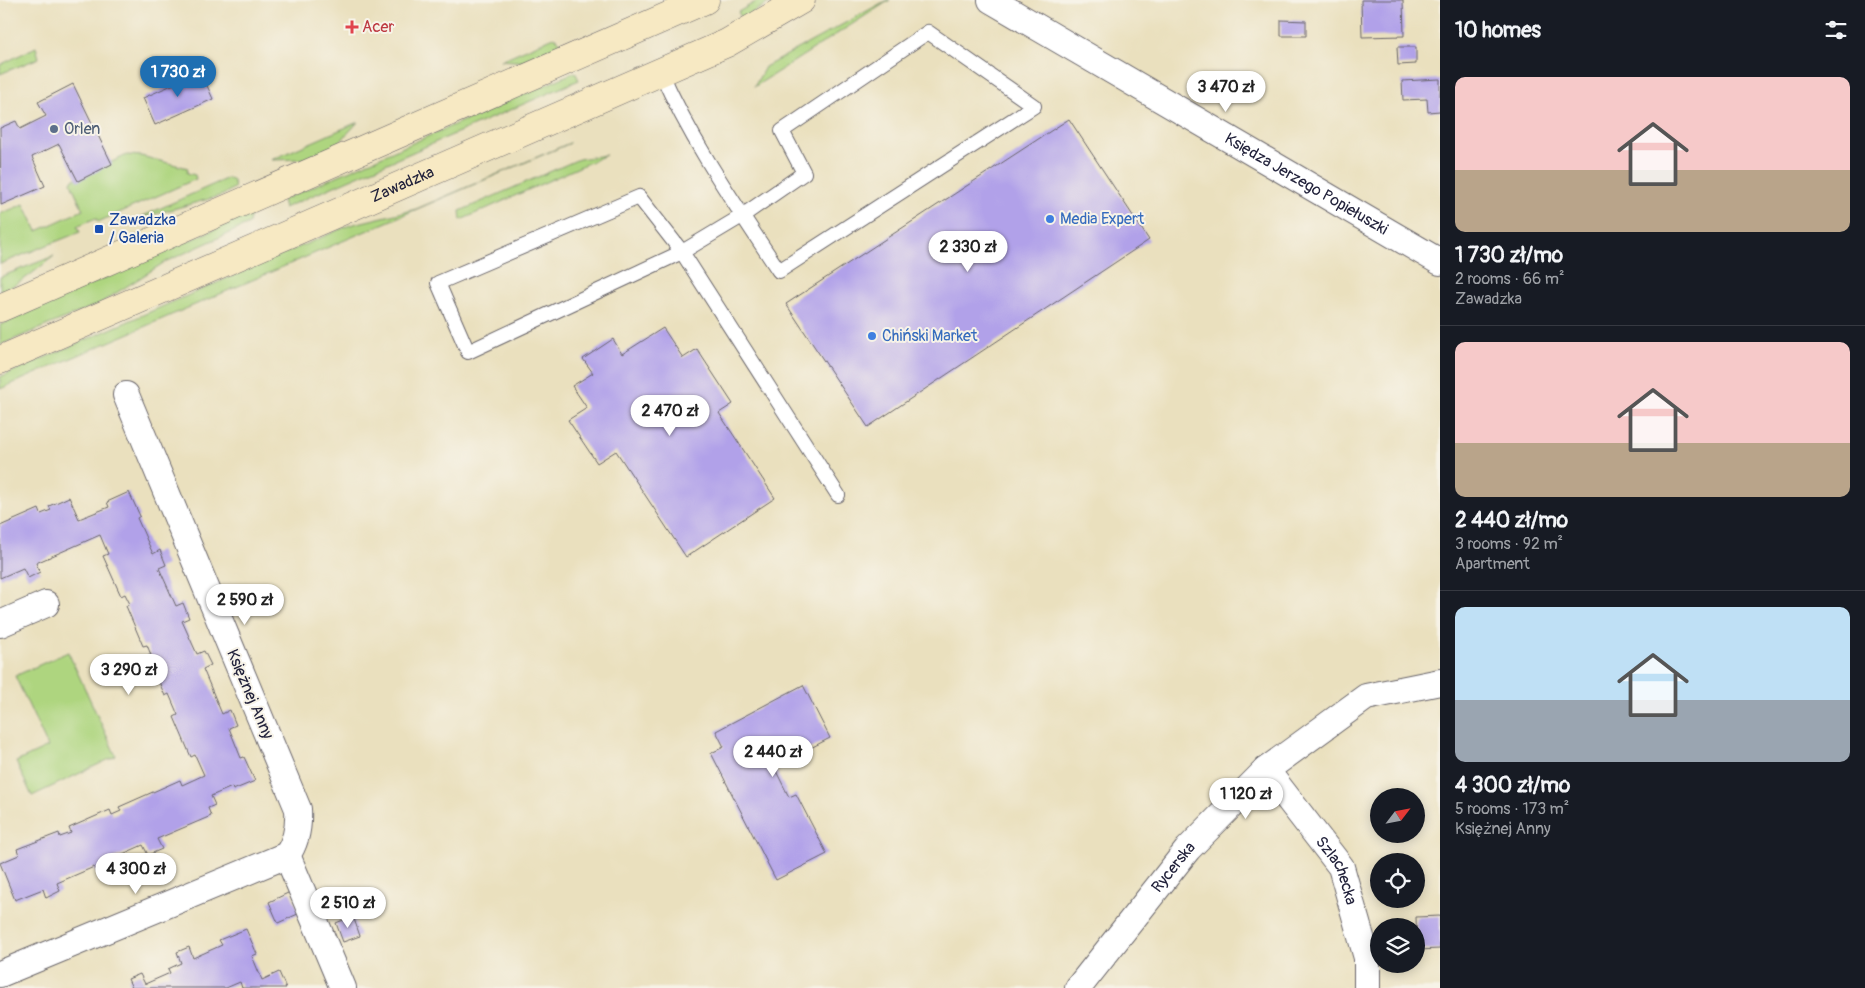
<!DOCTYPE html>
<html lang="en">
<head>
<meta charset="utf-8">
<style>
	:root { --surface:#171b24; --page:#242831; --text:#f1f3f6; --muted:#9ea1a6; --line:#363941; --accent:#1f6fb2 }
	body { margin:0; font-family:Pangolin,sans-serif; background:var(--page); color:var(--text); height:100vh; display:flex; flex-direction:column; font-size:19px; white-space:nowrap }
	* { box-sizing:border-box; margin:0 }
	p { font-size:16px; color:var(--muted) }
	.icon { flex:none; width:28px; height:28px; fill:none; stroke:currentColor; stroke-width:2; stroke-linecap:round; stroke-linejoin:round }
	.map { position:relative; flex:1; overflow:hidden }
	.side { display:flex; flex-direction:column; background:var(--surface); width:425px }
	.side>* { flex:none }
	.needle { width:32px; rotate:58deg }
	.tools { position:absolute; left:1370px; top:788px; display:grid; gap:10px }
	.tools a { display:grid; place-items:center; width:55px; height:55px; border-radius:50%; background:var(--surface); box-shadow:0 2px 12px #0003; font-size:25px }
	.price { position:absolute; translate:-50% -42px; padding:0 11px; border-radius:18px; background:#fff; color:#222; font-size:16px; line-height:32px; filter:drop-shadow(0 1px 2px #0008) }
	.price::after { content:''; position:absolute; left:50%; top:30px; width:15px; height:11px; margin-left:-8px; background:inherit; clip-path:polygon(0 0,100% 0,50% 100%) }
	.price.selected { background:var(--accent); color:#fff }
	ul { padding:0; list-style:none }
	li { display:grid; align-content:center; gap:10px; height:265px; padding:0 15px }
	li+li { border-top:1px solid var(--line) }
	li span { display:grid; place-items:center; height:155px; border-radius:10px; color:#555 }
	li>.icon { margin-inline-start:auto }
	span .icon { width:90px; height:90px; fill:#fffc; stroke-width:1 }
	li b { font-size:21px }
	h2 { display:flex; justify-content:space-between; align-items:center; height:60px; padding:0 15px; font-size:21px }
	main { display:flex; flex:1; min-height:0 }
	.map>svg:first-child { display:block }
	.green { fill:#aed57f; stroke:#687c5d }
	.building { fill:#b1a1e9 }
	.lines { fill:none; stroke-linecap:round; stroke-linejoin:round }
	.lane-casing { stroke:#686469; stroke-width:16 }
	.street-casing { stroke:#686469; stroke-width:28 }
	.secondary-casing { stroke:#686469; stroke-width:29 }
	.lane { stroke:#fff; stroke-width:14 }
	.street { stroke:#fff; stroke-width:26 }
	.secondary { stroke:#f7e9c3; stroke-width:28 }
	.health-dot { fill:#e0444e; stroke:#f7f3e8; stroke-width:2 }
	.service-dot { fill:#5c6f8a; stroke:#f7f3e8; stroke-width:2 }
	.shop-dot { fill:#3f7fe0; stroke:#f7f3e8; stroke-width:2 }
	.transit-dot { fill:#1a4fb4; stroke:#f7f3e8; stroke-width:2 }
	.labels { text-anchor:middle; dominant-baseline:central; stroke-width:4; stroke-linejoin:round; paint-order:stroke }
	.health-label { font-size:16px; fill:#be3a42; stroke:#f7f3e8; text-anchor:start }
	.service-label { font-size:16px; fill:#4e5e75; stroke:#f7f3e8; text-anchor:start }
	.street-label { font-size:16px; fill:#22223b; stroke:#f7f3e8 }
	.shop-label { font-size:16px; fill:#366cbe; stroke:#f7f3e8; text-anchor:start }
	.transit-label { font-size:16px; fill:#164399; stroke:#f7f3e8; text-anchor:start }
</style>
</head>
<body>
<main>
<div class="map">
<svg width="1440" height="988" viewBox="0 0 1440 988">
	<rect width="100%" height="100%" fill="#f7f3e8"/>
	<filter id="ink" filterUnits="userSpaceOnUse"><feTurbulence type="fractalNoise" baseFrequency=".02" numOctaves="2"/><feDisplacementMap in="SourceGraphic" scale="10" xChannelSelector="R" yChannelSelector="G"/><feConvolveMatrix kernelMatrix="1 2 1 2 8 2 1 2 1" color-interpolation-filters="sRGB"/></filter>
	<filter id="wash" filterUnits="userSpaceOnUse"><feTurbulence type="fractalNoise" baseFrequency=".0096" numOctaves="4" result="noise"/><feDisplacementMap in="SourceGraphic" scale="20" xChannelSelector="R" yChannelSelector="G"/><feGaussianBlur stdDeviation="1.12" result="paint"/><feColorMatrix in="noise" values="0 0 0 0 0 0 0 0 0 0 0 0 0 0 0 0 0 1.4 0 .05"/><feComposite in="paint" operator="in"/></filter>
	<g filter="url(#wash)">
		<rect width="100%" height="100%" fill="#eae0be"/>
		<path class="green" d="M 759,0 L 773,0 L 742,19 L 738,12 Z
			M 887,0 L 890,0 L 754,87 L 765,67 Z
			M 554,37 L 565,45 L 527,62 L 501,60 Z
			M 36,47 L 39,58 L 0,74 L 0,65 Z
			M 575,72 L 579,80 L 284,208 L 282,200 Z
			M 358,122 L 338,144 L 306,159 L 271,160 Z
			M 570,143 L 0,389 L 0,377 L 350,225 L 416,209 Z
			M 127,155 L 141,156 L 188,168 L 187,173 L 195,175 L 196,179 L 98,222 L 96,218 L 77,226 L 80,232 L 0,264 L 0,214 L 24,204 L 37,231 L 83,210 L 71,183 L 72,180 Z
			M 606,155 L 461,220 L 460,211 L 579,159 Z
			M 228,178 L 232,179 L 235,187 L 223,195 L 134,220 Z
			M 251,213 L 249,224 L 165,262 L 99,304 L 0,345 L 0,325 Z
			M 54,256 C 37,269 21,285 0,291 L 0,277 Z
			M 68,652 L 116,756 L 32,796 L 16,762 L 48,747 L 15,676 Z"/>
		<g id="blocks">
			<path class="building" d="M 1361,0 L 1403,0 L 1404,36 L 1362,37 Z
				M 1281,20 L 1306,21 L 1306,36 L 1281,36 Z
				M 1397,47 L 1416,47 L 1416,64 L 1398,65 Z
				M 201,72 L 213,99 L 155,125 L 143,98 Z
				M 1440,79 L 1440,111 L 1428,112 L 1427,99 L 1403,100 L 1402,81 Z
				M 73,84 L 112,164 L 78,181 L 59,144 L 32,157 L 45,186 L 1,205 L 0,128 L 16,121 L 20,129 L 46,116 L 38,102 Z
				M 1069,119 L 1149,240 L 868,427 L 786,304 Z
				M 663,328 L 683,358 L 697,349 L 733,404 L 719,413 L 775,498 L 686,557 L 616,451 L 597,463 L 568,420 L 587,408 L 572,386 L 593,373 L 583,359 L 613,339 L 622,354 Z
				M 129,492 L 140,516 L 137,518 L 153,554 L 160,550 L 166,565 L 159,568 L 176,606 L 183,603 L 189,618 L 182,621 L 197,654 L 204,651 L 211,665 L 203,669 L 222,714 L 230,710 L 236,725 L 229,728 L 241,758 L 244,757 L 255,781 L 233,790 L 232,787 L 211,796 L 215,805 L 208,808 L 211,816 L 157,839 L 162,849 L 148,855 L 143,845 L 107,861 L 111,868 L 97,874 L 94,867 L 57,883 L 60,891 L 46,898 L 43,889 L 15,900 L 0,863 L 19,855 L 17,849 L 59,833 L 60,837 L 71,833 L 69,828 L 110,810 L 112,815 L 121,811 L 119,807 L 180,780 L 182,785 L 204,775 L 195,755 L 191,757 L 174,717 L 178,715 L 169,694 L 165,696 L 148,656 L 151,655 L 147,645 L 143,646 L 126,606 L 130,604 L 125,594 L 121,596 L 103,556 L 108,554 L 100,535 L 36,563 L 40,572 L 28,578 L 23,568 L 0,578 L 0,526 L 39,509 L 41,514 L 51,510 L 49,506 L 69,497 L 79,519 L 109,507 L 107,502 Z
				M 803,685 L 830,738 L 797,755 L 793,748 L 770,759 L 789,797 L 796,794 L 827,854 L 776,880 L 711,753 L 724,747 L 716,731 Z
				M 290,892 L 300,913 L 278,923 L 269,902 Z
				M 353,916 L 360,936 L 343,942 L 336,923 Z
				M 1440,916 L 1440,949 L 1417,950 L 1416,917 Z
				M 246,929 L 257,954 L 252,956 L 262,980 L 279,972 L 286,988 L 242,988 L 240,982 L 226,988 L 132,988 L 128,979 L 140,974 L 145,984 L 170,973 L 168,969 L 181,963 L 177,952 L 189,947 L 193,958 L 222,945 L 219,940 Z"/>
		</g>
	</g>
	<g filter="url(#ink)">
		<use href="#blocks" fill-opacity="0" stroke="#686469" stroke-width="1"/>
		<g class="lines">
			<defs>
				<path id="lane" d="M 661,72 C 692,143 737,207 779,271 L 1034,106 L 928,32 L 782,131 L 804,173 L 742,216 L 682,252 L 468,352 L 438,283 L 639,197 L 682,252 L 838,495"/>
				<g id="street">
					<path id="s1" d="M 991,0 L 1440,262"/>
					<path d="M 0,624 L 46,604"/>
					<path id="s2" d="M 1266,770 L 1341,867 L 1367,958 L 1367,988"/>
					<path d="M 287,855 L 343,988"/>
					<path d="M 0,974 L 287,855 C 297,841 299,826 298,809 L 126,395"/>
					<path id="s3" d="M 1078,988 L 1188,849 L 1266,770 L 1366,697 L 1440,682"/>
				</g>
				<g id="secondary">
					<path d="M 0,308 L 705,0"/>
					<path id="s4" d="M 0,360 L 727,43 L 801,0"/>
				</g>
			</defs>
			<use href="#lane" class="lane-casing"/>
			<use href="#street" class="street-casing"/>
			<use href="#secondary" class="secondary-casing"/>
			<use href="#lane" class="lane"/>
			<use href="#street" class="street"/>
			<use href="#secondary" class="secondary"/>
		</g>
	</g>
	<path class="health-dot" d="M349.5 19.5h5v5h5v5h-5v5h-5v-5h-5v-5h5z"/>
	<circle class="service-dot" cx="54" cy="129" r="5"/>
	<g class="shop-dot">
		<circle cx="1050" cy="219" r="5"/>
		<circle cx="872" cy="336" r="5"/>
	</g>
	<rect class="transit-dot" x="94" y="224" width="10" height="10" rx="2.5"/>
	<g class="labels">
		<g class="health-label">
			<text x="362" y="27">Acer</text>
		</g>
		<g class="service-label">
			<text x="64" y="129">Orlen</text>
		</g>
		<g class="street-label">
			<text stroke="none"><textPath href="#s1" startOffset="365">Księdza Jerzego Popiełuszki</textPath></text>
			<text stroke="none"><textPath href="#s4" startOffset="439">Zawadzka</textPath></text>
			<text transform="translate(250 694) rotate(67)">Księżnej Anny</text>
			<text stroke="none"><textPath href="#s3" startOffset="154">Rycerska</textPath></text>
			<text stroke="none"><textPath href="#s2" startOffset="124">Szlachecka</textPath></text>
		</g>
		<g class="shop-label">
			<text x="1060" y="219">Media Expert</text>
			<text x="882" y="336">Chiński Market</text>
		</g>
		<g class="transit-label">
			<text x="109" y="220">Zawadzka<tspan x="109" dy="18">/ Galeria</tspan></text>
		</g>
	</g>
</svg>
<div class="tools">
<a><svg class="needle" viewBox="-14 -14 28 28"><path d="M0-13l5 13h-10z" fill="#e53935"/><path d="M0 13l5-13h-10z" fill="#9ea1a6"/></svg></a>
<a><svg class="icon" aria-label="locate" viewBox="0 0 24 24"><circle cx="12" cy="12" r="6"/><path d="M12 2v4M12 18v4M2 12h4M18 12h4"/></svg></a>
<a><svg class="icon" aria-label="layers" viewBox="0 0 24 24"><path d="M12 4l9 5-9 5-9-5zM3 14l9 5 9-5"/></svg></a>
</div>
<b class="price selected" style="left:178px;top:98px">1 730 zł</b>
<b class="price" style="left:1226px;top:113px">3 470 zł</b>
<b class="price" style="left:968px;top:273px">2 330 zł</b>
<b class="price" style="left:670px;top:437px">2 470 zł</b>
<b class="price" style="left:245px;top:626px">2 590 zł</b>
<b class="price" style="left:129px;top:696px">3 290 zł</b>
<b class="price" style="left:773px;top:778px">2 440 zł</b>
<b class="price" style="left:1246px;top:820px">1 120 zł</b>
<b class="price" style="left:136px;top:895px">4 300 zł</b>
<b class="price" style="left:348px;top:929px">2 510 zł</b>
</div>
<section class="side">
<h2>10 homes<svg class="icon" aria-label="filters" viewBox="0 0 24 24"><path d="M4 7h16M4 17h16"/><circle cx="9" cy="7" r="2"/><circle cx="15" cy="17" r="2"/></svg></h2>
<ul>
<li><span style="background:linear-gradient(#f6c9c9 60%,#b9a48a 0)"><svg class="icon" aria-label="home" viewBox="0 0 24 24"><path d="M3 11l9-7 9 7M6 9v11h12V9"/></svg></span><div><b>1 730 zł/mo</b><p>2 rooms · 66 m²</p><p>Zawadzka</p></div></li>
<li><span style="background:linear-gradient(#f6c9c9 65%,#b9a48a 0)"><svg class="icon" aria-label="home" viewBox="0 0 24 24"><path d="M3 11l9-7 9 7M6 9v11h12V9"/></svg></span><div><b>2 440 zł/mo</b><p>3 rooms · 92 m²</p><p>Apartment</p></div></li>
<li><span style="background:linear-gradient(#bfe0f5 60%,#9aa5b1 0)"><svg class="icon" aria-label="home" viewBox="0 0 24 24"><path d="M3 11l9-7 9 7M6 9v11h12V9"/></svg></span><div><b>4 300 zł/mo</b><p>5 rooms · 173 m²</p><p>Księżnej Anny</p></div></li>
</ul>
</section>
</main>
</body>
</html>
